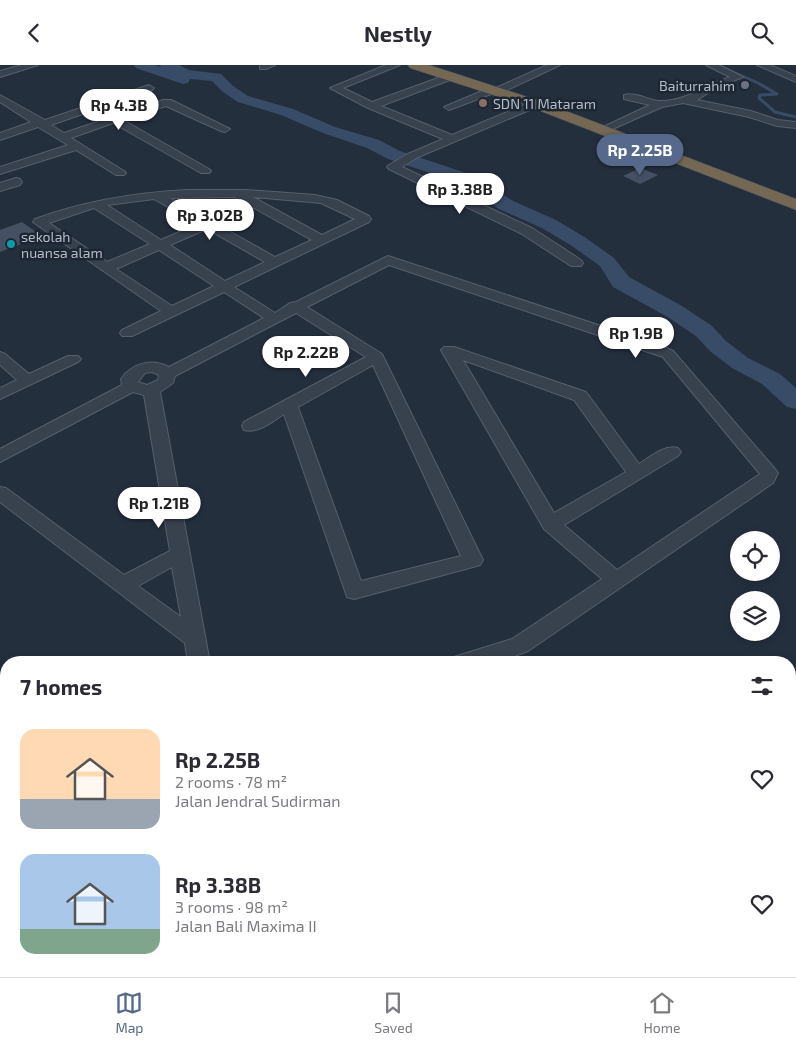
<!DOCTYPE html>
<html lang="en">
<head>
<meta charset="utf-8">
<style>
	:root { --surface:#fff; --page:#f7f7f7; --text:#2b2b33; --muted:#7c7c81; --line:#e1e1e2; --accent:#56698c }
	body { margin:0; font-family:"Exo 2",sans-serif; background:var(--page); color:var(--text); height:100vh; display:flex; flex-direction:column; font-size:19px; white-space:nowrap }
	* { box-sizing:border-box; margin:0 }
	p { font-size:16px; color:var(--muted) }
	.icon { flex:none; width:28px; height:28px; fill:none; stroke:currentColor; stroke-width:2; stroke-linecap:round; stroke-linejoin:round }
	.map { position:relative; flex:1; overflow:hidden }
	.sheet { position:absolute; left:0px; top:591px; width:796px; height:321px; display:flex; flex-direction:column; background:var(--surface); border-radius:20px 20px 0 0; box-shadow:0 2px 8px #0003 }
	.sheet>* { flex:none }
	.buttons { position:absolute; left:730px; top:466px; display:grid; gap:10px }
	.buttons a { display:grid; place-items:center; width:50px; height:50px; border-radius:50%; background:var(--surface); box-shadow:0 2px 8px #0003; font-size:25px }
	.price { position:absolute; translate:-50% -42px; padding:0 11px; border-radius:18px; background:#fff; color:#222; font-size:16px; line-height:32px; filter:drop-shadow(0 1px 2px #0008) }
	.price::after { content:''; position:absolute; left:50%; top:30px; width:15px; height:11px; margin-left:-8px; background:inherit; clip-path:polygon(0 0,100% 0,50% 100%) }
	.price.on { background:var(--accent); color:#fff }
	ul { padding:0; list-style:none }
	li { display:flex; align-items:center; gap:15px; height:125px; padding:0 20px }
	li span { display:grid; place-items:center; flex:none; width:140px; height:100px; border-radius:15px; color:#555 }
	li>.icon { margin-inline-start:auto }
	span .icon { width:60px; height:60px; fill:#fffc; stroke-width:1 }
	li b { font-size:21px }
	h2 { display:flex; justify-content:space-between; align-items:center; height:60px; padding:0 20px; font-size:21px }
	header { display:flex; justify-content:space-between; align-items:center; height:65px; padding:0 20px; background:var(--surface); font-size:22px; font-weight:700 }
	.menu { display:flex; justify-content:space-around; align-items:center; height:70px; border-top:1px solid var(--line); background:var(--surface); font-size:14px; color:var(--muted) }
	.menu a { display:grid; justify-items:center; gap:2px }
	.menu .on { color:var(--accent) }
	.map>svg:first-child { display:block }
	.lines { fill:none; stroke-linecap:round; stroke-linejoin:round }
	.stream { stroke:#394c67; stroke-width:3 }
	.river { fill:#394c67; fill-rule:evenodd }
	.building { fill:#455162 }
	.minor-casing { stroke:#565f6c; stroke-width:2 }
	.highway-casing { stroke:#434c59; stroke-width:1 }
	.minor { fill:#38414e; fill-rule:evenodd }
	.highway { fill:#746855; fill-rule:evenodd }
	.worship-dot { fill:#6b7280; stroke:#1d2633; stroke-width:2 }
	.education-dot { fill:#8d6e63; stroke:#1d2633; stroke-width:2 }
	.culture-dot { fill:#0f9aa8; stroke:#1d2633; stroke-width:2 }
	.labels { text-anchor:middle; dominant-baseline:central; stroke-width:5; stroke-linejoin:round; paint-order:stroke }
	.far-poi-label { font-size:14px; fill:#b4bcc9; stroke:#1d2633; text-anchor:start }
</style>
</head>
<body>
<header><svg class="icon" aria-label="back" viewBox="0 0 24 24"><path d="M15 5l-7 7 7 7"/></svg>Nestly<svg class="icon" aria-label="search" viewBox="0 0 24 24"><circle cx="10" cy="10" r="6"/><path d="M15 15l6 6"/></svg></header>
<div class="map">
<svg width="796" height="912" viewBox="0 0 796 912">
	<rect width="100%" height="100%" fill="#242f3e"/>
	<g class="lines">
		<path class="stream" d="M 717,0 L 758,18 L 777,29 L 760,30 L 759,33 L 775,47 L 796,52"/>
		<path class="river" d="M 134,0 L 155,0 L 161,2 L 160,0 L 179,0 L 189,5 L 221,9 L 233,21 L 248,31 L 293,44 L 335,62 L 379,75 L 400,86 L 472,110 L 513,136 L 556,155 L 586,173 L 614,193 L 629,212 L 682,241 L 712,261 L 726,276 L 748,293 L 780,309 L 796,323 L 796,344 L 787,342 L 762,319 L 732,303 L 710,286 L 696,271 L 666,251 L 613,222 L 600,201 L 572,181 L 542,163 L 499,144 L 460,118 L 388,94 L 367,83 L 323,68 L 281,50 L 238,37 L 223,27 L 212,16 L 190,14 L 188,18 L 183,19 L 136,3 Z"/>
	</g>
	<path class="building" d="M 640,103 L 658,110 L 640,119 L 623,111 Z
		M 22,157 L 42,171 L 0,187 L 0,165 Z"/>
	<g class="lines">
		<defs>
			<path id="minor" d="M 22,0 L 38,0 L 0,12 L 0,6 Z
				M 260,0 L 275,0 L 266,4 L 260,4 Z
				M 386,0 L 400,0 L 343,23 L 372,37 L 449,9 L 455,9 L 455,13 L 381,41 L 452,70 L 531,37 L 539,37 L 539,41 L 416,93 L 402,102 L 532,163 L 581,195 L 583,198 L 581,201 L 571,201 L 522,169 L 389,104 L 387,102 L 389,100 L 408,89 L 443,74 L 368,43 L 330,23 Z
				M 547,0 L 560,0 L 501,28 L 494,28 L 449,45 L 444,42 L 489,23 L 496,23 Z
				M 706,0 L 719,0 L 743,12 L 716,23 L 697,35 L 751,46 L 778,55 L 796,57 L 796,63 L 777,61 L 749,52 L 683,38 L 662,42 L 608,66 L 604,67 L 599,64 L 650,40 L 624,34 L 624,30 C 636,27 648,35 659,36 C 685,37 706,20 730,12 Z
				M 757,0 L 770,0 L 796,11 L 796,17 Z
				M 149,20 L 154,23 L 152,25 L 51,60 L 64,68 L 163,35 L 171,35 L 230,64 L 225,67 L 221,66 L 166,41 L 123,55 L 209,104 L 211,106 L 209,108 L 201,108 L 113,58 L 71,73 L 124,106 L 126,108 L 124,110 L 116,110 L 76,85 L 0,109 L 0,102 L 68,80 L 38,62 L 0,75 L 0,68 L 31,57 L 0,37 L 0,30 L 45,55 Z
				M 16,113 L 20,114 L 22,117 L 20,120 L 0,126 L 0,118 Z
				M 186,125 L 246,125 L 315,130 L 337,135 L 369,151 L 371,154 L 369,157 L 234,222 L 275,248 L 290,238 L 296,237 L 388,191 L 662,281 L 673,286 L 775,404 L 778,408 L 773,418 L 528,586 L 496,598 L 451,598 L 454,592 L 512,574 L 602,514 L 544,464 L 441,285 L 444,282 L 454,282 L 586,327 L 639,399 C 650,392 665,379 678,383 L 681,387 L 678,391 L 564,460 L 617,505 L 760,409 L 663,292 L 389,200 L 307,242 L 382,289 L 483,495 L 480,500 L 473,502 L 354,534 L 347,532 L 284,349 C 273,356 258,369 244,365 L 242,361 L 244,357 L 366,292 L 296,248 L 175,311 L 173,318 L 160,327 L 210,598 L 188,598 L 185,578 L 0,437 L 0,422 L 6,423 L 124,510 L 170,486 L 144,330 L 133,327 L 0,397 L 0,384 L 122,320 L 121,314 C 132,298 152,293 169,302 L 264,253 L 224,227 L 132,271 L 122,271 L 120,268 L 122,265 L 161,246 L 33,157 L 35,154 C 84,136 133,128 186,125 ZM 235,132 L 236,133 L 312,175 L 275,192 L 170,133 ZM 253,132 L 321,138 L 355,154 L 322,170 ZM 154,134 L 198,159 L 161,175 L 107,140 ZM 94,143 L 150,179 L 107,197 L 49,158 ZM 207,164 L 265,197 L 225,216 L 170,180 ZM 159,185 L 214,221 L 172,241 L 116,204 ZM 463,295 L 574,335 L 626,407 L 554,448 ZM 373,300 L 461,491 L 361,516 L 298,342 ZM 152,307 L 159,310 L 158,315 L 147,320 L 138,317 L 145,308 ZM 172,502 L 181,552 L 138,521 Z
				M 0,287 L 5,289 L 29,309 L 68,291 L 78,291 L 81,294 L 78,297 L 0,334 L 0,323 L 17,315 L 0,300 Z
				M 245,906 L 273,906 L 275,912 L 247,912 Z"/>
			<path id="highway" d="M 408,0 L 429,0 L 540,36 L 796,134 L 796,145 L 530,42 L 410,3 Z"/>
		</defs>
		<use href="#minor" class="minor-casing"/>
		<use href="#highway" class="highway-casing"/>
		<use href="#minor" class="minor"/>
		<use href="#highway" class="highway"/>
	</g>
	<circle class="worship-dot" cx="745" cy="20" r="5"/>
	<circle class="education-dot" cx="483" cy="38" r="5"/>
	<circle class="culture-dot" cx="11" cy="179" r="5"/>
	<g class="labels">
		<g class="far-poi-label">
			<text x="735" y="20" text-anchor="end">Baiturrahim</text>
			<text x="493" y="38">SDN 11 Mataram</text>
			<text x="21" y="171">sekolah<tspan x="21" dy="16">nuansa alam</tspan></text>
		</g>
	</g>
</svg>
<div class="buttons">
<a><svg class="icon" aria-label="locate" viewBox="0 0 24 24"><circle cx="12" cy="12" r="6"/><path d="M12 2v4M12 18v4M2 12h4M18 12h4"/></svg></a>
<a><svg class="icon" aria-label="layers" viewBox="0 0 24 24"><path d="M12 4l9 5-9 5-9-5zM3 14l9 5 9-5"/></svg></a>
</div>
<b class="price" style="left:119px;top:66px">Rp 4.3B</b>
<b class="price on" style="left:640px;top:111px">Rp 2.25B</b>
<b class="price" style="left:460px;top:150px">Rp 3.38B</b>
<b class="price" style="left:210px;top:176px">Rp 3.02B</b>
<b class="price" style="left:636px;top:294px">Rp 1.9B</b>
<b class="price" style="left:306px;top:313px">Rp 2.22B</b>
<b class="price" style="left:159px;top:464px">Rp 1.21B</b>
<section class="sheet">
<h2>7 homes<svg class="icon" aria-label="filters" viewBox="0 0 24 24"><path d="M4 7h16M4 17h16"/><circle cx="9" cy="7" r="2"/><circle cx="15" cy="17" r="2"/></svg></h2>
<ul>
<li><span style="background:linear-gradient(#ffd9b3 70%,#9aa5b1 0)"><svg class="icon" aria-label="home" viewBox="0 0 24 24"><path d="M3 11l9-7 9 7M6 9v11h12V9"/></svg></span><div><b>Rp 2.25B</b><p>2 rooms · 78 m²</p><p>Jalan Jendral Sudirman</p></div><svg class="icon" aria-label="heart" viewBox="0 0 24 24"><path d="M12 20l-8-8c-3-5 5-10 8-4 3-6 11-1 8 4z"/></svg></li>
<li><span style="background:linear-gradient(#a9c7e8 75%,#7fa58c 0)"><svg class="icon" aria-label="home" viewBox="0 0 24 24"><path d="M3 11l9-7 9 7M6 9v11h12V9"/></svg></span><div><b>Rp 3.38B</b><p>3 rooms · 98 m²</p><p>Jalan Bali Maxima II</p></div><svg class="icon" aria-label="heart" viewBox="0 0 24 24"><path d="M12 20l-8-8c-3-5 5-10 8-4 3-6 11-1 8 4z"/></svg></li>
</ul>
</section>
</div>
<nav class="menu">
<a class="on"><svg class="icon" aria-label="map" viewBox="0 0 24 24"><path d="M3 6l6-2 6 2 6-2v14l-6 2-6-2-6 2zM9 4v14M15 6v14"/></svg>Map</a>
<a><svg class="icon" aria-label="saved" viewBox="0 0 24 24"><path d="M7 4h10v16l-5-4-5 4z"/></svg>Saved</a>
<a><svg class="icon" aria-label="home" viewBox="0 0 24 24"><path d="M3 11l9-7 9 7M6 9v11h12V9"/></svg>Home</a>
</nav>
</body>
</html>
